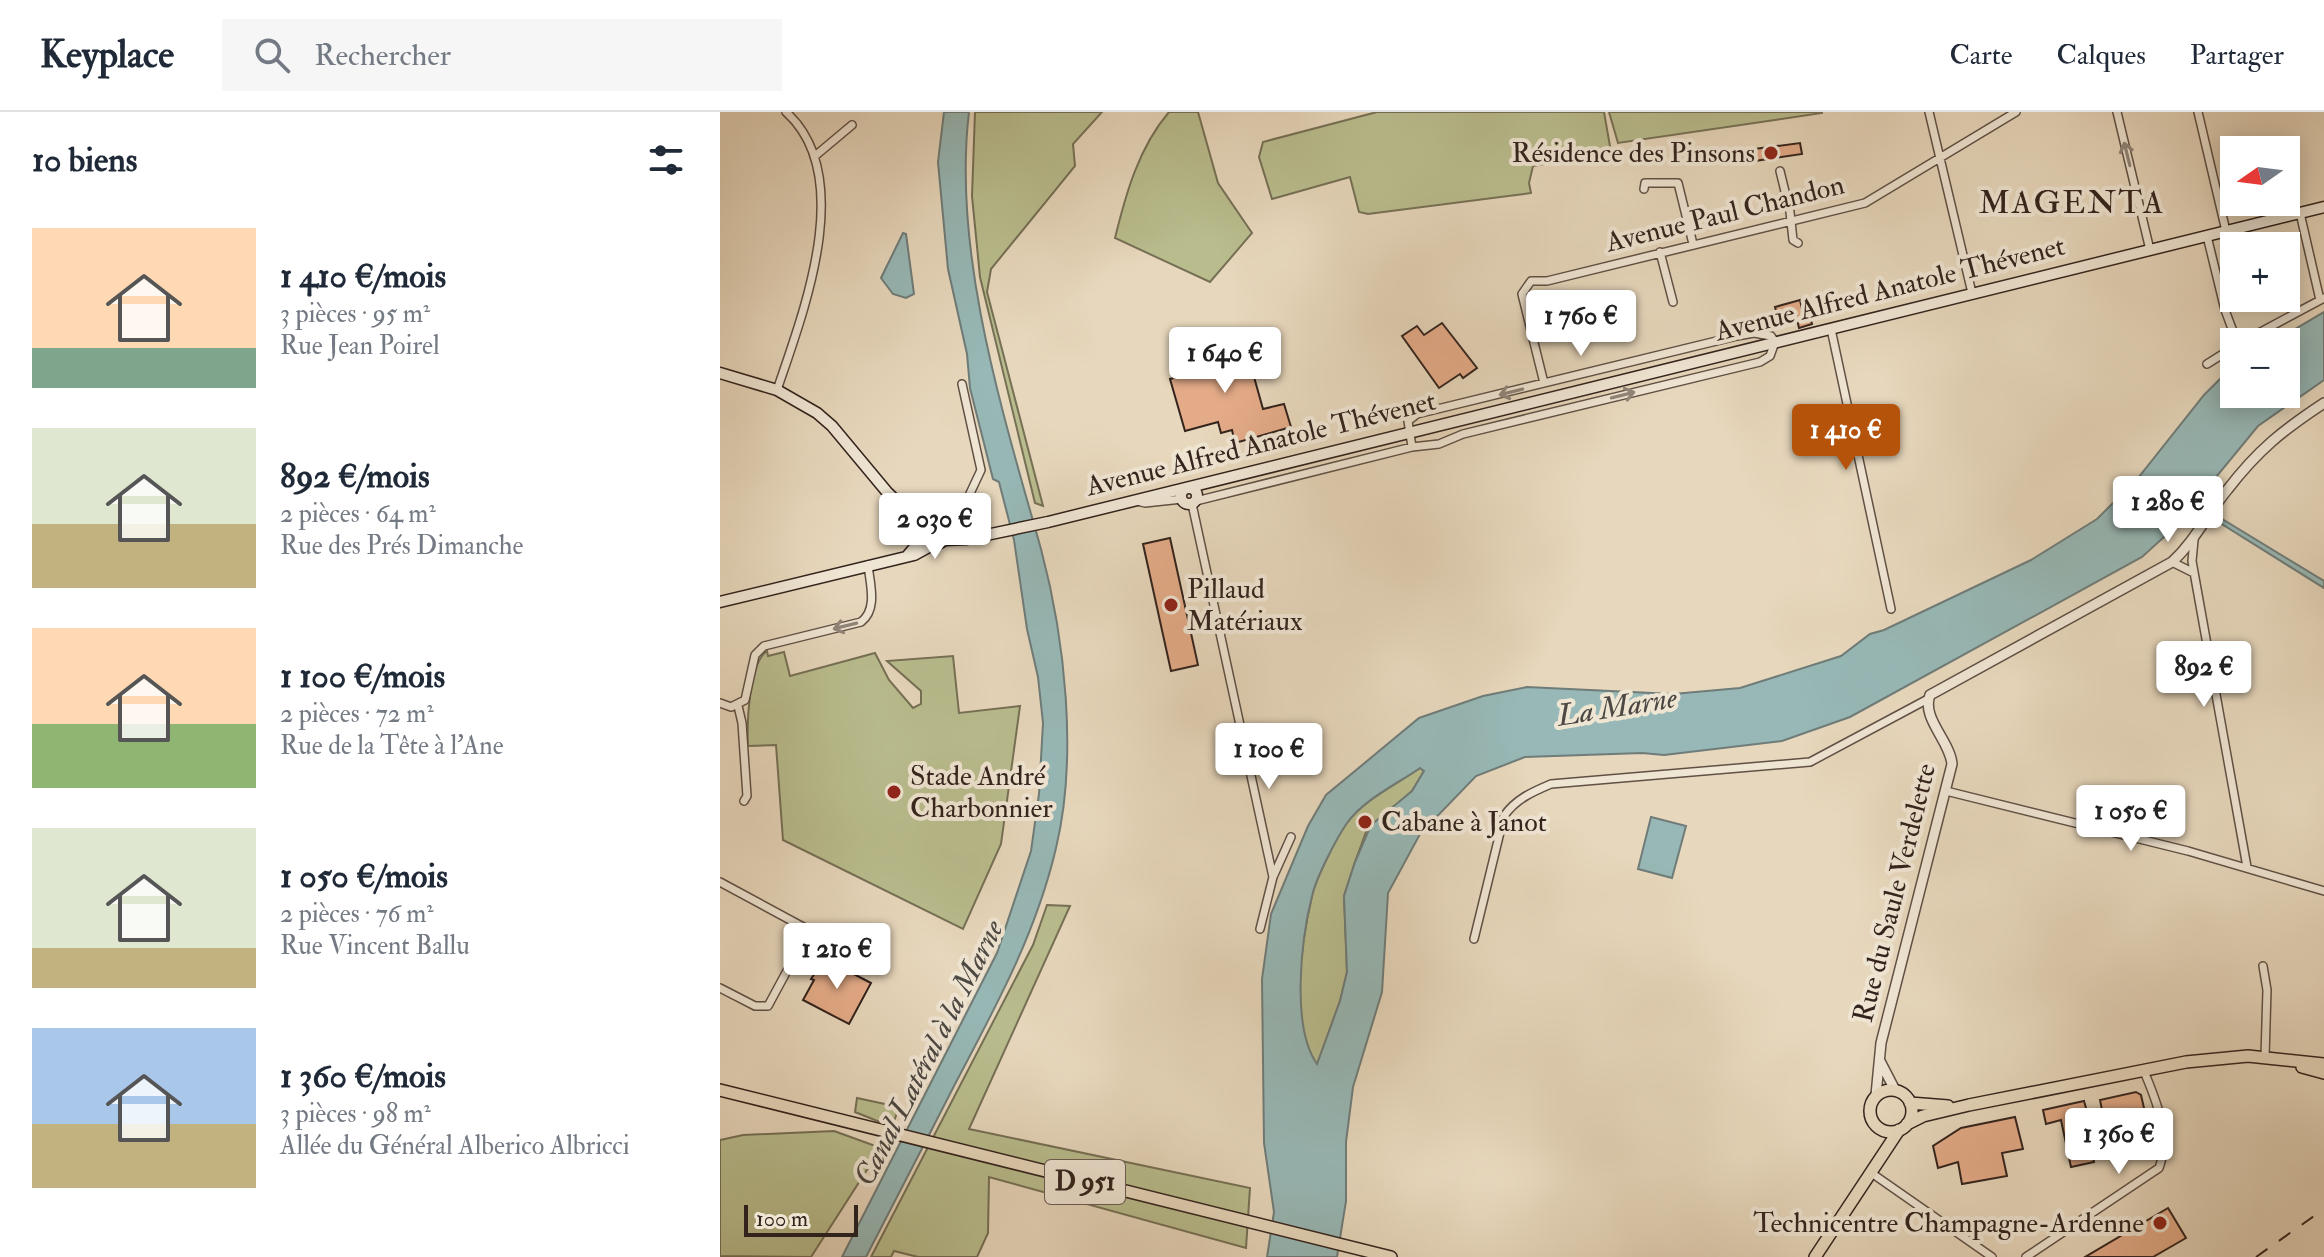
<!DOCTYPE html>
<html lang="fr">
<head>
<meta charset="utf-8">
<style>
	:root { --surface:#fff; --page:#f6f6f7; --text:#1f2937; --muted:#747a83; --line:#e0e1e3; --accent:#b45309 }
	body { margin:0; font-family:"IM FELL Double Pica",serif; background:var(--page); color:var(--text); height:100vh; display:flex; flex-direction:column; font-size:30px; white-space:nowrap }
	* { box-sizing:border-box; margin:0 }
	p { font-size:26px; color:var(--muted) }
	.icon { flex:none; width:44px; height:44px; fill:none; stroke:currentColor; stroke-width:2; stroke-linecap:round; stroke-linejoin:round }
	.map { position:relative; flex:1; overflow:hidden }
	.panel { display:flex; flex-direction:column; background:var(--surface); width:720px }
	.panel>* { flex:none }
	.needle { width:52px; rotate:256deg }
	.buttons { position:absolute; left:1500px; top:24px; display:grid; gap:16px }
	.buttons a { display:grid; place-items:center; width:80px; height:80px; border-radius:0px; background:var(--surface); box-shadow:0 4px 20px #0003; font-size:40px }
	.scale { position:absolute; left:24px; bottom:20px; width:114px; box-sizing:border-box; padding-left:8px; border:4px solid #33231d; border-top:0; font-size:22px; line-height:28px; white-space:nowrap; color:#33231d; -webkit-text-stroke:6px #efe5d3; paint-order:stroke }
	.price { position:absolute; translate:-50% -68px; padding:0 18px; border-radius:8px; background:#fff; color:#222; font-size:26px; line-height:52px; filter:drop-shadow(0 2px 4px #0008) }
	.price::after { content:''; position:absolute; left:50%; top:48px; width:24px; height:18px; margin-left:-12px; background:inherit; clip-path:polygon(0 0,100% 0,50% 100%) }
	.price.on { background:var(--accent); color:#fff }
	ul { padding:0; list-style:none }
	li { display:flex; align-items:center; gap:24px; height:200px; padding:0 32px }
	li span { display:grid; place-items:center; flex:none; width:224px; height:160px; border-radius:0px; color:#555 }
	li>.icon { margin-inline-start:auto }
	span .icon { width:96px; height:96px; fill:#fffc; stroke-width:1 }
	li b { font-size:34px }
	h2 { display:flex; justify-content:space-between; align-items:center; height:96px; padding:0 32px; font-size:34px }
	header { display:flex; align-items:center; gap:48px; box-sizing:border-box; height:112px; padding:0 40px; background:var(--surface); border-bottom:2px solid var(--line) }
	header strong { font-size:38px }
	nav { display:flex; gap:44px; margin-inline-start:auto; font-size:28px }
	.search { width:560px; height:72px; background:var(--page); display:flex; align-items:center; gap:20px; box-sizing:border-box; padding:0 28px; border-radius:0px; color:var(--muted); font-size:30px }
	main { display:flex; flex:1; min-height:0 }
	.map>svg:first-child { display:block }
	.green { fill:#b9bd8e; stroke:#767056; stroke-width:2 }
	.water { fill:#97b8b6; stroke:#6f7c79; stroke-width:2; fill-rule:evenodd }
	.building { fill:#e4ab88; stroke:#33231d; stroke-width:2 }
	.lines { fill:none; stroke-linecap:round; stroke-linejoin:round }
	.minor-casing { stroke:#605045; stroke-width:10 }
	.tertiary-casing { stroke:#605045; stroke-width:12 }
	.secondary-casing { stroke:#33231d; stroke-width:13 }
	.primary-casing { stroke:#33231d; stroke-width:14 }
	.minor { stroke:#efe5d3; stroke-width:7 }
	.tertiary { stroke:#efe5d3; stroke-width:9 }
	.secondary { stroke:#efe5d3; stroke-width:10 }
	.primary { stroke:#e7d7bc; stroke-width:11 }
	.rail { stroke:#33231d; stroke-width:2; stroke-dasharray:14 14; stroke-linecap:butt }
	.oneway { stroke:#918478 }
	.poi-dot { fill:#8f2418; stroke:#efe5d3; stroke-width:3 }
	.labels { text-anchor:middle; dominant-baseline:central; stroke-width:8; stroke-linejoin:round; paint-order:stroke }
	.shield { fill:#efe5d3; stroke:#6b5d54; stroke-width:2 }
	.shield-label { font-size:26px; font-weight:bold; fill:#33231d }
	.poi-label { font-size:28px; fill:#33231d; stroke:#efe5d3; text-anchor:start }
	.street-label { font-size:28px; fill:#33231d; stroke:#efe5d3 }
	.water-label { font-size:30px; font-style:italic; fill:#4c4843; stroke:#efe5d3 }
	.quarter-label { font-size:32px; letter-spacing:2px; fill:#33231d; stroke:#efe5d3 }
</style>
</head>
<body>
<header>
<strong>Keyplace</strong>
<div class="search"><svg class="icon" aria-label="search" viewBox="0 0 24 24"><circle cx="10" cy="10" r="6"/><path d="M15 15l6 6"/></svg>Rechercher</div>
<nav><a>Carte</a><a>Calques</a><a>Partager</a></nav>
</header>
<main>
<section class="panel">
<h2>10 biens<svg class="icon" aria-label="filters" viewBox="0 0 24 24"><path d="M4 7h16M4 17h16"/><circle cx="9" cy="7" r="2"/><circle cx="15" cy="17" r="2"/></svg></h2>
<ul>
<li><span style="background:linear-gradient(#ffd9b3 75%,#7fa58c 0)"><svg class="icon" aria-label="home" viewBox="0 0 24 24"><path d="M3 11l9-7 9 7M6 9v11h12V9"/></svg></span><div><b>1 410 €/mois</b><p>3 pièces · 95 m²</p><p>Rue Jean Poirel</p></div></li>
<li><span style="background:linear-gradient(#dfe7d0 60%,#c2b280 0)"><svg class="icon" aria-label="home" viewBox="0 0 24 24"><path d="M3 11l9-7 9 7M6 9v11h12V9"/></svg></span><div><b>892 €/mois</b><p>2 pièces · 64 m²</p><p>Rue des Prés Dimanche</p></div></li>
<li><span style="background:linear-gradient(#ffd9b3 60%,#8fb573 0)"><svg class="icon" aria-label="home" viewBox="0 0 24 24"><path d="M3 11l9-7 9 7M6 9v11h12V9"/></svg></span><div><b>1 100 €/mois</b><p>2 pièces · 72 m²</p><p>Rue de la Tête à l'Ane</p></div></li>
<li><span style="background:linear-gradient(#dfe7d0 75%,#c2b280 0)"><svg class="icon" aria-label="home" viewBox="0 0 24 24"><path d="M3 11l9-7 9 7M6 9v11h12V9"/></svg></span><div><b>1 050 €/mois</b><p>2 pièces · 76 m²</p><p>Rue Vincent Ballu</p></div></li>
<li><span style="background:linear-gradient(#a9c7e8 60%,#c2b280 0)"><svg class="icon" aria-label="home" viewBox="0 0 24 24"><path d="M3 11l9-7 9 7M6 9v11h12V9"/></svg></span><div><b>1 360 €/mois</b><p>3 pièces · 98 m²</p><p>Allée du Général Alberico Albricci</p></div></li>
</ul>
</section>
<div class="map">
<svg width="1604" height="1145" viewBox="0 0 1604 1145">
	<rect width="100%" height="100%" fill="#e7d7bc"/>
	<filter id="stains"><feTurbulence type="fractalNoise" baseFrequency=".0025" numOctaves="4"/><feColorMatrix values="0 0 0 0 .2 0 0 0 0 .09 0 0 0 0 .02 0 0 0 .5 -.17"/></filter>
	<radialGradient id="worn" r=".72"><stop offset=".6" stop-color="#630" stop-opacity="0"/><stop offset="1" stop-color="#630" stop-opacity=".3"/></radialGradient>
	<path class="green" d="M 255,0 L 382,0 L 353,32 L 355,54 L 271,157 L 267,180 L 323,394 L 315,391 L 260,165 L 252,84 Z
		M 449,0 L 478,0 L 498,71 L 532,121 L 490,170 L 395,126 C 406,81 419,35 449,0 Z
		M 657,0 L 884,0 L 891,40 L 813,54 L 809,71 L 811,81 L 648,102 L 639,100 L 630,65 L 552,87 L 539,45 L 543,30 Z
		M 889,0 L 1102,0 L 1102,1 L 898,31 Z
		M 47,539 L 48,544 L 64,540 L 70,564 L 155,541 L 169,568 L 193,596 L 201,592 L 201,579 L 167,549 L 233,544 L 239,601 L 300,594 L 281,732 L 243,817 L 63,728 L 56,633 L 28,634 C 27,613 28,552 47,539 Z
		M 700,656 L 704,659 L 692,679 L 646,720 L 635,750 L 624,784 L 627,860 L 620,889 L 597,953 C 569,913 581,831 592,784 C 596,766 616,727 626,712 C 643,688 677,672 700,656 Z
		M 327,793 L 350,794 L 249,1017 L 530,1076 L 526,1136 L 269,1065 L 268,1121 L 257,1145 L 198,1145 L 174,1139 L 171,1145 L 151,1145 L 313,833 Z
		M 137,986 L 179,995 L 172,1015 L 135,1000 Z
		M 114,1019 L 161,1036 L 91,1145 L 0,1144 L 0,1028 L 23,1023 Z"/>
	<path class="water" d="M 224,0 L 249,0 C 232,141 283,302 321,437 C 345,527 358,645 336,736 C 316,822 275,896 234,974 C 205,1031 176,1087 146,1145 L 122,1145 L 277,841 L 311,739 L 319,682 L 323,611 L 318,565 L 307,517 L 294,428 L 279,370 L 273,367 L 250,276 L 247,242 L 228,157 L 218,50 Z
		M 183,121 L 186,122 L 194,182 L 186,186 L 173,182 L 161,166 Z
		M 1604,200 L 1604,268 L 1538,314 L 1473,393 L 1476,396 L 1422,445 L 1130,605 L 1062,629 L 944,643 L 922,641 L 805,645 L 756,664 L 700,722 L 668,781 L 662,880 L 633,975 L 626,1030 L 626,1089 L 617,1145 L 547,1145 L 554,1100 L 544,1031 L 542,867 L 551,802 L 588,714 L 606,683 L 699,606 L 763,584 L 807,575 L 953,582 L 1020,576 L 1121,544 L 1150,522 L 1164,518 L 1311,448 L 1377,407 L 1418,366 L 1484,283 L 1514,253 L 1514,282 L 1566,282 L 1566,230 L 1553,230 ZM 700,656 L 704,659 L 692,679 L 651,713 L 635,750 L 624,784 L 627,860 L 620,889 L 597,952 C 571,915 581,828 592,784 C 596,766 616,727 627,711 C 643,688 677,672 700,656 Z
		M 1494,402 L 1604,469 L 1604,476 L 1492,406 Z
		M 931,705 L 966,714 L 952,766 L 918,757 Z"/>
	<path class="building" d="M 1080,31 L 1082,42 L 1021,51 L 1019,39 Z
		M 1080,188 L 1084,206 L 1090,204 L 1092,212 L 1079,216 L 1075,198 L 1057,203 L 1055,195 Z
		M 722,211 L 757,256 L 743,266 L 740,262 L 719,276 L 682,224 L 697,214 L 704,223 Z
		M 518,228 L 524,249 L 529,247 L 543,297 L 564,292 L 571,315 L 515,331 L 512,318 L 501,321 L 498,310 L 465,319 L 450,267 L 472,261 L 467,242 Z
		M 450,426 L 478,553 L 451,559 L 423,432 Z
		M 105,847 L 151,871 L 129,912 L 83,888 L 94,868 L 91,867 Z
		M 1416,980 L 1421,983 L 1426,1005 L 1402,1010 L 1405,1026 L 1388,1029 L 1380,988 Z
		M 1364,989 L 1368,1003 L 1364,1003 L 1374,1050 L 1351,1055 L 1341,1008 L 1326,1012 L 1323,998 Z
		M 1295,1005 L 1303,1037 L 1282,1041 L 1287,1064 L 1242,1072 L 1238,1050 L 1218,1056 L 1213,1034 L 1241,1016 Z
		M 1448,1096 L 1466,1126 L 1433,1145 L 1365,1145 Z"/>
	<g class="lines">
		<defs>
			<path id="minor" d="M 1209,0 L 1252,181
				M 1397,0 L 1430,138
				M 1478,0 L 1506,119
				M 95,44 L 132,13
				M 1060,59 L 1070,100 L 1073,128 L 1078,131
				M 924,77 L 925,71 L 958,71 L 973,132
				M 1580,101 L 1600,188
				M 1487,124 L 1505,198 L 1517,230
				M 940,140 L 953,190
				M 1111,217 L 1171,497
				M 1522,230 L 1604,186
				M 1487,252 L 1514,235
				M 824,271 L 802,182 L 811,169 L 827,169 L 1145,91 L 1296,0
				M 57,278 C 83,201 137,64 66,0
				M 417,389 L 425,391 L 462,387
				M 476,389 L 692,335 L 719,332 L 743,322 L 1040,250 L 1050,244 L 1055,230 L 1051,224 L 1034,221 L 1017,224 L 697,302 L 688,309 L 692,335
				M 472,392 L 553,765
				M 242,423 L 246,390 L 261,358 L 242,272
				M 1474,428 L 1472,449 L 1527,755
				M 1452,450 L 1474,461
				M 0,591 L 11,595 L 25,588 L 35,543 L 44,534 L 141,510 C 158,497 150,472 148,453
				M 18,594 L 22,611 L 27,684 L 24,689
				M 1226,679 L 1468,739 L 1604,779
				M 0,770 L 161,857
				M 540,817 L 553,765 L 571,725
				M 754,827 L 784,704 C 796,687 812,680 831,672 L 1090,650 L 1208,587
				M 1543,854 L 1547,878 L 1545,945
				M 0,876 L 35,894 L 48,894 L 89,818
				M 1150,1060 L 1272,1145
				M 1306,1145 L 1439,1056 C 1451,1024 1436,987 1423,957"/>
			<path id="tertiary" d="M 1160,949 L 1175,978
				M 1156,983 L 1161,931 L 1232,652 C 1230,629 1201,606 1210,583 L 1452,450 C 1475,429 1488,401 1508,377 C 1538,338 1563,318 1604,291"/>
			<path id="secondary" d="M 0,261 L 57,278 L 97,301 L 112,314 L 167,380 L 207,419
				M461 384a8 8 0 1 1 16 0a8 8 0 1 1-16 0Z
				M 206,423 L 210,430 L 218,432 L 225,428 L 247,427 L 328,410 L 1604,95
				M 188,443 L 215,411 L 246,424
				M 0,490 L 194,443 L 214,432"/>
			<path id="primary" d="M 1582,955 L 1604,961
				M1150 999a21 21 0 1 1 42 0a21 21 0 1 1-42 0Z
				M 0,978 L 671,1145
				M 1190,991 L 1228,994
				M 1187,1012 L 1203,1004 L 1249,993 L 1466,950 L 1528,944 L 1604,952
				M 1095,1145 L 1179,1018"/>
		</defs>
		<use href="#minor" class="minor-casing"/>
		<use href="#tertiary" class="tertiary-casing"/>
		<use href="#secondary" class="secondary-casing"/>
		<use href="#primary" class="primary-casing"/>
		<use href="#minor" class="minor"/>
		<use href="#tertiary" class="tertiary"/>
		<use href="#secondary" class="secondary"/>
		<use href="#primary" class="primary"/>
		<path class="rail" d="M 1536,1145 L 1604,1097"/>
	</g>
	<defs><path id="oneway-shaft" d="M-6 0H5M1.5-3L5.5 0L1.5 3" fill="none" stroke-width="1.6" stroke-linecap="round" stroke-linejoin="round" transform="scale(2)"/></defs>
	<g class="oneway">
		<use href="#oneway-shaft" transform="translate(1407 42) rotate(-104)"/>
		<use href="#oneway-shaft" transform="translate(791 280) rotate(166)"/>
		<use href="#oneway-shaft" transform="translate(903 283) rotate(-14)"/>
		<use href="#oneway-shaft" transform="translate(125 514) rotate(166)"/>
	</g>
	<g class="poi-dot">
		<circle cx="1051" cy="41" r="8"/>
		<circle cx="451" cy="493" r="8"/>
		<circle cx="174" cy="680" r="8"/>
		<circle cx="645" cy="710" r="8"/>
		<circle cx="1440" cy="1111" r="8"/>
	</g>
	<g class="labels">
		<rect class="shield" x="325" y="1048" width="80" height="44" rx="6"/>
		<g class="shield-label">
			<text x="365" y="1070">D 951</text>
		</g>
		<g class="poi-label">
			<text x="1035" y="41" text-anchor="end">Résidence des Pinsons</text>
			<text x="467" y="477">Pillaud<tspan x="467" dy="32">Matériaux</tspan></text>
			<text x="190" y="664">Stade André<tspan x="190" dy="32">Charbonnier</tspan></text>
			<text x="661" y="710">Cabane à Janot</text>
			<text x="1424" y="1111" text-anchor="end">Technicentre Champagne-Ardenne</text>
		</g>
		<g class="street-label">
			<text transform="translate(1005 102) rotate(-14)">Avenue Paul Chandon</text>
			<text transform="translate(1170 177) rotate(-14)">Avenue Alfred Anatole Thévenet</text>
			<text transform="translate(541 332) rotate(-14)">Avenue Alfred Anatole Thévenet</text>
			<text transform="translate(1175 781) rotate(-76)">Rue du Saule Verdelette</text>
		</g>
		<g class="water-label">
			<text transform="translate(897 595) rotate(-9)">La Marne</text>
			<text transform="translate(209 941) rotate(-63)">Canal Latéral à la Marne</text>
		</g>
		<g class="quarter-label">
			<text x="1352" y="91">MAGENTA</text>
		</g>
	</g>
	<rect width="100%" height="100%" filter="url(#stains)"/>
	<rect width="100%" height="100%" fill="url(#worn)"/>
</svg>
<div class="buttons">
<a><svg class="needle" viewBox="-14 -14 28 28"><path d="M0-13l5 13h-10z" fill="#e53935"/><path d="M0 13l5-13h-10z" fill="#747a83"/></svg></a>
<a>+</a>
<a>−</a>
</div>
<div class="scale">100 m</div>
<b class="price" style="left:861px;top:246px">1 760 €</b>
<b class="price" style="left:505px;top:283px">1 640 €</b>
<b class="price on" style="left:1126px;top:360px">1 410 €</b>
<b class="price" style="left:1448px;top:432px">1 280 €</b>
<b class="price" style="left:215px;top:449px">2 030 €</b>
<b class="price" style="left:1484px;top:597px">892 €</b>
<b class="price" style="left:549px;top:679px">1 100 €</b>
<b class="price" style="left:1411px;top:741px">1 050 €</b>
<b class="price" style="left:117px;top:879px">1 210 €</b>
<b class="price" style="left:1399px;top:1064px">1 360 €</b>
</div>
</main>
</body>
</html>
